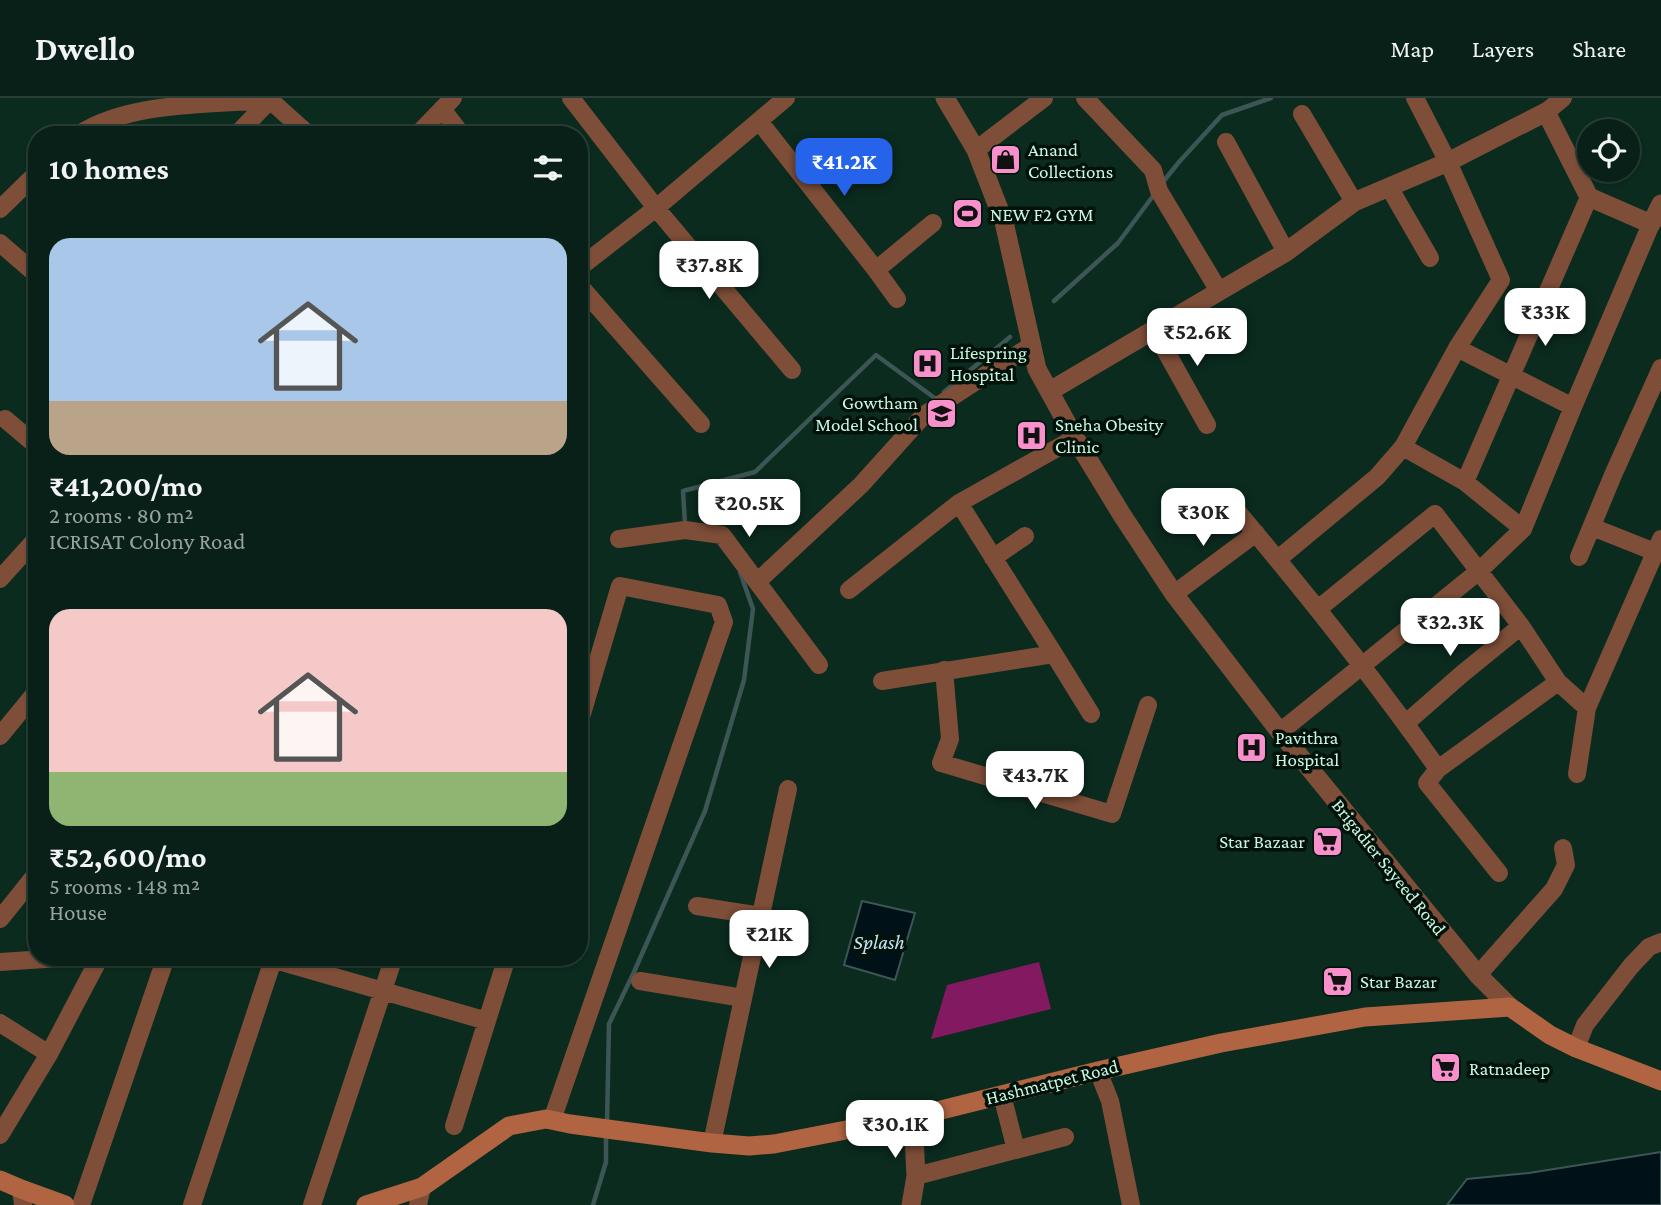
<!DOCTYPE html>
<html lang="en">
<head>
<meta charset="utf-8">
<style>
	:root { --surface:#082017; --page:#162d24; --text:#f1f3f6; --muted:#98a3a1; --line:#293e36; --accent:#2563eb }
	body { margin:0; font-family:"Crimson Pro",serif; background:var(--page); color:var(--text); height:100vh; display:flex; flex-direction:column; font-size:26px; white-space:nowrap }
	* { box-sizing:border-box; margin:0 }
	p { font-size:23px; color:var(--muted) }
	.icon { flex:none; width:38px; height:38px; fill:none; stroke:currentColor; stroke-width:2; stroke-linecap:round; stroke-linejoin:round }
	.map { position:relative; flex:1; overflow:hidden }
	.panel { position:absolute; left:28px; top:28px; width:560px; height:840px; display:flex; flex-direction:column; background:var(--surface); border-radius:28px; box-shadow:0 2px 5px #0004,0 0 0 2px var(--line) }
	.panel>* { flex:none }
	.tools { position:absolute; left:1577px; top:21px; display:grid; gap:14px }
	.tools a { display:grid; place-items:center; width:63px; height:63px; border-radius:50%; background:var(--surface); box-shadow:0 2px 5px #0004,0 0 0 2px var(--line); font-size:35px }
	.price { position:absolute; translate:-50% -60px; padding:0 16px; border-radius:14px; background:#fff; color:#222; font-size:23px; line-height:46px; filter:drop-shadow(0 2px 4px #0008) }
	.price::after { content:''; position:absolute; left:50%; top:42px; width:21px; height:16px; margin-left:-10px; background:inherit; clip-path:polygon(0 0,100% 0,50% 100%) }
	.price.active { background:var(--accent); color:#fff }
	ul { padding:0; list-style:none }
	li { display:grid; align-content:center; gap:14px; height:371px; padding:0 21px }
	li span { display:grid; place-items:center; height:217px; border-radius:21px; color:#555 }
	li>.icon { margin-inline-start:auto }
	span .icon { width:126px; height:126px; fill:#fffc; stroke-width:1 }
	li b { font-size:30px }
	h2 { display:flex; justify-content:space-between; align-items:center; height:84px; padding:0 21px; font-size:30px }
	header { display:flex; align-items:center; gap:42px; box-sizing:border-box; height:98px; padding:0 35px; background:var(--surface); border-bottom:2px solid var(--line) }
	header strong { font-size:33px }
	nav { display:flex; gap:38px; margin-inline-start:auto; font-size:24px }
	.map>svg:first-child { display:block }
	.green { fill:#831960 }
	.water { fill:#001118; stroke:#3d5655; stroke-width:2 }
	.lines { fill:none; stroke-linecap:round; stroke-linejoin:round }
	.stream { stroke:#3d5655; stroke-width:4.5 }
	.minor { stroke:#7e4e38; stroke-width:18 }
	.tertiary { stroke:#7e4e38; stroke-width:19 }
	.secondary { stroke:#b06441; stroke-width:19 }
	.labels { text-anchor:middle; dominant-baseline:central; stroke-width:7; stroke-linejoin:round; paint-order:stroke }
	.poi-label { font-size:19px; fill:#caf7e2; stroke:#00120a; text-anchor:start }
	.street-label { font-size:19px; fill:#caf7e2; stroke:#00120a }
	.water-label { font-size:21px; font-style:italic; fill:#c5e5f3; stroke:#00120a }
</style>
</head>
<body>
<header>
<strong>Dwello</strong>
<nav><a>Map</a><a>Layers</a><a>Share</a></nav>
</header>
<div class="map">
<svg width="1661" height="1107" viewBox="0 0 1661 1107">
	<rect width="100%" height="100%" fill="#0b2b1f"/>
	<path class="green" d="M 1039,864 L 1051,911 L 931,941 L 947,887 Z"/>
	<path class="water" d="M 862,803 L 915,815 L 895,882 L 844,867 Z
		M 1661,1054 L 1661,1107 L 1447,1107 L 1467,1081 L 1529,1075 Z"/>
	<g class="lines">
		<path class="stream" d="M 1163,84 L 1179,64 L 1222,17 L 1271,0
			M 1054,203 L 1118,145 L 1156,94
			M 944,294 L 1010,239
			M 685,426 L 683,393 L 755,374 L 876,257 L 936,301 L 938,300
			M 607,1024 L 609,926 L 634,874 L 705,713 L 744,582 L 753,511 L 740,474
			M 593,1107 L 606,1064 L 606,1036"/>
		<path class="minor" d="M 571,0 L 656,110 L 792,272
			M 1085,0 L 1153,72 L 1159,93 L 1219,193
			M 442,11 L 462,37
			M 1546,14 L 1563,0
			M 1302,16 L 1354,104
			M 759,23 L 876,172 L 897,201
			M 78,37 C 127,4 211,6 270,2 L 309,37
			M 236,37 L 272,0
			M 417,37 L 453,0
			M 1226,44 L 1286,154
			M 976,52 L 1044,0
			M 1389,89 L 1430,160
			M 0,111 L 37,75
			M 0,145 L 37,177
			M 579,170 L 656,110 L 786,0
			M 876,172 L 933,125
			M 579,187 L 701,326
			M 1154,232 L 1207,327
			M 1457,250 L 1573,309
			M 5,321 L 37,348
			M 1403,349 L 1457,250 L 1501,182 L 1448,64 L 1415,0
			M 1465,384 L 1589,99
			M 959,405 L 1054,556
			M 1236,412 C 1307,496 1375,582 1438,671
			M 1592,429 L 1655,454
			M 619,441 L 685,432 L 722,437 L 819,567
			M 1579,459 L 1613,377 L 1661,270
			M 993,460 L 1025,438
			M 1278,461 L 1377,379 L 1403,349 L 1465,384 L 1523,431
			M 0,481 L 37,440
			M 757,484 L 861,387 L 924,317 L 1032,247
			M 849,492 L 959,405 L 1075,340
			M 1174,496 L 1256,435
			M 1318,511 L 1435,416 L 1521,528 L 1558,584 L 1587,610
			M 944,572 L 950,641 L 941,665 L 1112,716 L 1148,607
			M 882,583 L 1054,556 L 1091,616
			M 1406,625 L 1462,576 L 1521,528
			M 1280,634 L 1479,473 L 1523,431 L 1573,309 L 1651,126
			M 0,638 L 37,593
			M 1577,676 L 1587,610 L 1661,441
			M 1499,775 L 1427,685 L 1438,671 L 1558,584
			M 697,808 L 761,818
			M 0,821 L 37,775
			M 265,859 L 487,923
			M 0,864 L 75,859
			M 1478,877 L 1554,791 L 1566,767 L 1563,750
			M 640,883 L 743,900
			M 0,925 L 49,956
			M 1576,950 L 1585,927 L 1631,868 L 1649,849 L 1661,844
			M 1098,973 L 1110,1003 L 1131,1107
			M 1002,997 L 1016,1052
			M 552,1022 L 724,524 L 718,507 L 620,488 L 579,626
			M 454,1028 L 507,859
			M 0,1037 L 49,956 L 100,859
			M 712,1045 L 788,691
			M 916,1078 L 1065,1039
			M 21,1091 L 23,1107
			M 81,1107 L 166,859
			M 192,1107 L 274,859
			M 312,1107 L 394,859
			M 418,1107 L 422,1089"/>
		<path class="tertiary" d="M 945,0 L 976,52 L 1004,124 L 1037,271 L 1075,340 L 1122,417 L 1174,496 L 1280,634 L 1478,877 L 1510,909
			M 1050,293 L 1286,154 L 1354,104 L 1448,64 L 1546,14 L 1589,99 L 1651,126 L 1661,106
			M 911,1107 L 916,1078 L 913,1019"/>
		<path class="secondary" d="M 0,1082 L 21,1091 L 65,1107
			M 366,1107 L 422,1089 L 509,1028 L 546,1021 L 570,1026 L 712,1045 L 749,1048 L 774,1046 L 913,1019 L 1098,973 L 1221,945 L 1365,919 L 1510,909 L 1550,937 L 1576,950 L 1661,983"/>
	</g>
	<defs>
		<symbol id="shop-square" viewBox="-11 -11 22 22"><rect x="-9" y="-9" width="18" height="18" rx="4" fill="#f890cc" stroke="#00120a"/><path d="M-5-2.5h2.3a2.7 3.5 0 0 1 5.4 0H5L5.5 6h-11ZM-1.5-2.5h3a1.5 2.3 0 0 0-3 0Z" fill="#111"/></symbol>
		<symbol id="stadium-square" viewBox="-11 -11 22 22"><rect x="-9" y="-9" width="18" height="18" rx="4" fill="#f890cc" stroke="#00120a"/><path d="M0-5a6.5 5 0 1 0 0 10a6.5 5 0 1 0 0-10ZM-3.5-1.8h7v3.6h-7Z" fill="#111"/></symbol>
		<symbol id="hospital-square" viewBox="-11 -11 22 22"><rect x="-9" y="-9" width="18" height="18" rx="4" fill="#f890cc" stroke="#00120a"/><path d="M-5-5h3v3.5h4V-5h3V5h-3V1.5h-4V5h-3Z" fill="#111"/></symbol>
		<symbol id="school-square" viewBox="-11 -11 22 22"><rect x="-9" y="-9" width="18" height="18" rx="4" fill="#f890cc" stroke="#00120a"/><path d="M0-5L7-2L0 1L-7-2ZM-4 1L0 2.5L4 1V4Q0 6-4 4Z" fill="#111"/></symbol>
		<symbol id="supermarket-square" viewBox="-11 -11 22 22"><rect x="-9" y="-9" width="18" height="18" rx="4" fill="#f890cc" stroke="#00120a"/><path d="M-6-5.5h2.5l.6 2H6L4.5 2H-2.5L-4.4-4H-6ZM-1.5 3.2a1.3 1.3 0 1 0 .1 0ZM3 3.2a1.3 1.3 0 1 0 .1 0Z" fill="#111"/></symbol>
	</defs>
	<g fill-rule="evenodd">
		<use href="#shop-square" x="988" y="44" width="35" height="35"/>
		<use href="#stadium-square" x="950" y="98" width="35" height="35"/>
		<use href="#hospital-square" x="910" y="248" width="35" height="35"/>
		<use href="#school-square" x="924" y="298" width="35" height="35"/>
		<use href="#hospital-square" x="1014" y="320" width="35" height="35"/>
		<use href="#hospital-square" x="1234" y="632" width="35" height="35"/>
		<use href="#supermarket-square" x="1310" y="726" width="35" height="35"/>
		<use href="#supermarket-square" x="1320" y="866" width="35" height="35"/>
		<use href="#supermarket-square" x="1428" y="952" width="35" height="35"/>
	</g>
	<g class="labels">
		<g class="poi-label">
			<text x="1028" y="51">Anand<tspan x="1028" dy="22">Collections</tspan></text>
			<text x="990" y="116">NEW F2 GYM</text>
			<text x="950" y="254">Lifespring<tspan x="950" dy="22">Hospital</tspan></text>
			<text x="918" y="304" text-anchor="end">Gowtham<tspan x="918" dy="22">Model School</tspan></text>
			<text x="1055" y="326">Sneha Obesity<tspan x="1055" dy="22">Clinic</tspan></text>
			<text x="1275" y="639">Pavithra<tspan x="1275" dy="22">Hospital</tspan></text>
			<text x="1305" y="743" text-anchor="end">Star Bazaar</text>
			<text x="1360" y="883">Star Bazar</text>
			<text x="1469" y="970">Ratnadeep</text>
		</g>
		<g class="street-label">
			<text transform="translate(1389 769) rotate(51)">Brigadier Sayeed Road</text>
			<text transform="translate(1052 984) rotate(-14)">Hashmatpet Road</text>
		</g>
		<g class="water-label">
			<text x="879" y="844">Splash</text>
		</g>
	</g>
</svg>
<div class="tools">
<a><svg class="icon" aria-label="locate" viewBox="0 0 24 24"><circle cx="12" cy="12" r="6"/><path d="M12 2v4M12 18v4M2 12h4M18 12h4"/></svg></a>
</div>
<b class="price active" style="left:844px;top:100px">₹41.2K</b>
<b class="price" style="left:709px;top:203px">₹37.8K</b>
<b class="price" style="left:1545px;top:250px">₹33K</b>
<b class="price" style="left:1197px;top:270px">₹52.6K</b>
<b class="price" style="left:749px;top:441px">₹20.5K</b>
<b class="price" style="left:1203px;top:450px">₹30K</b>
<b class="price" style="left:1450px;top:560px">₹32.3K</b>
<b class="price" style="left:1035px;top:713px">₹43.7K</b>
<b class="price" style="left:769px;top:872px">₹21K</b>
<b class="price" style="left:895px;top:1062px">₹30.1K</b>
<section class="panel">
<h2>10 homes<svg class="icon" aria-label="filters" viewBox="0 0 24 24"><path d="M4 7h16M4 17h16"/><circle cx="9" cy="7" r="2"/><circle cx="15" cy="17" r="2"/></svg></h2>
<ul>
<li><span style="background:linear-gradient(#a9c7e8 75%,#b9a48a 0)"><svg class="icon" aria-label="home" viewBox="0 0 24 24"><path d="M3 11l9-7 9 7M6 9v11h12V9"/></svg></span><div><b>₹41,200/mo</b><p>2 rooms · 80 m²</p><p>ICRISAT Colony Road</p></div></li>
<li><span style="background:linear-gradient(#f6c9c9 75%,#8fb573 0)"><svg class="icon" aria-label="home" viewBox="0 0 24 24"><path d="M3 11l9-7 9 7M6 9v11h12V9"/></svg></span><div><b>₹52,600/mo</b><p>5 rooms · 148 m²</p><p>House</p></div></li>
</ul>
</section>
</div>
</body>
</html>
